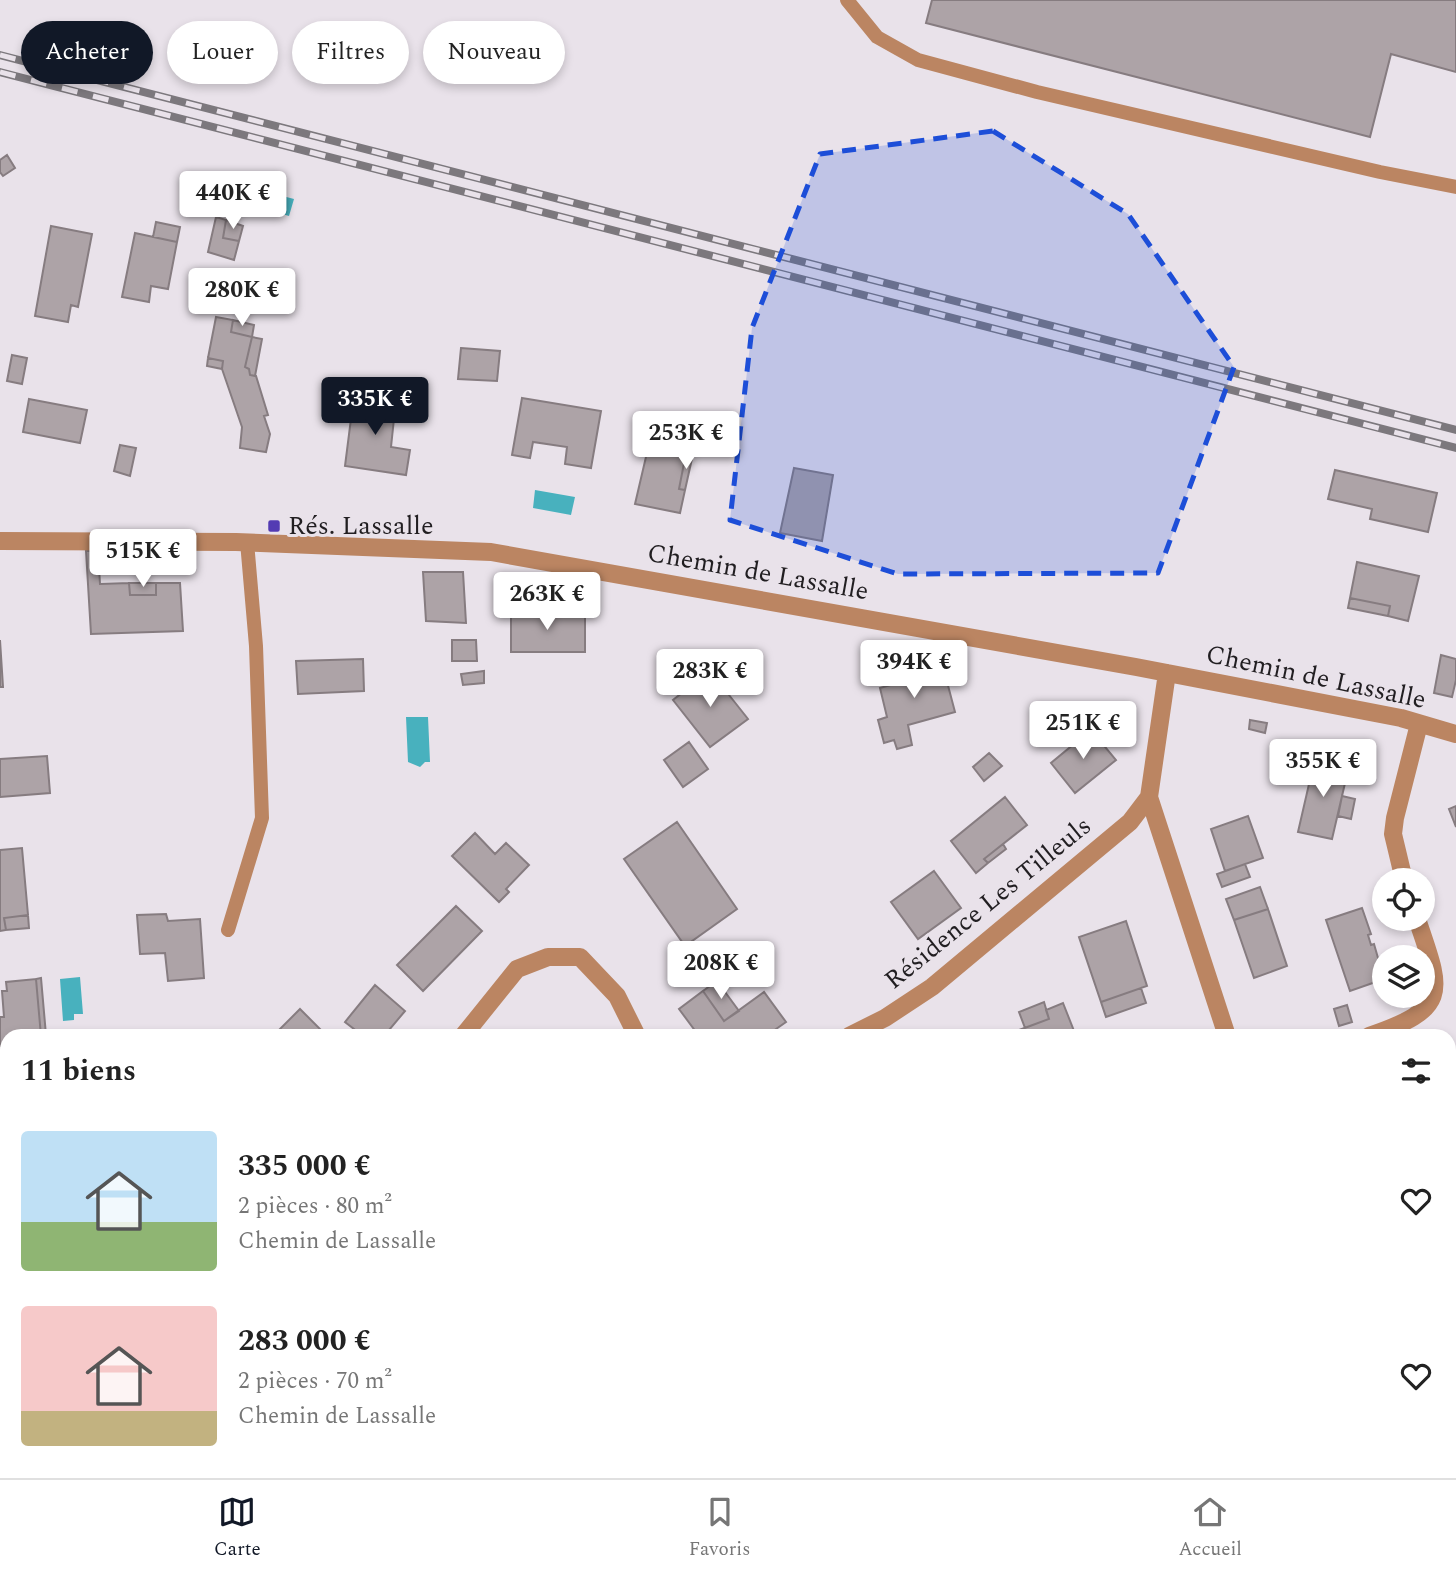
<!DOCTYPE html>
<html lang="fr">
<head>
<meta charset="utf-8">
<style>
	:root { --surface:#fff; --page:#f6f6f6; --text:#222; --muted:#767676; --line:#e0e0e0; --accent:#111827 }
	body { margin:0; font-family:Spectral,serif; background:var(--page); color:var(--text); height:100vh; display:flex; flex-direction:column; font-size:26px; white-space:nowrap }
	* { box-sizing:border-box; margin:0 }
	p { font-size:23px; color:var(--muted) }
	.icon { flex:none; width:38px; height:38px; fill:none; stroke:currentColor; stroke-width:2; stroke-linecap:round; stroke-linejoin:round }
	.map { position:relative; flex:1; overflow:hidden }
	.details { position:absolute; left:0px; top:1029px; width:1456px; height:450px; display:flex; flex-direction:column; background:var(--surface); border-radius:21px 21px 0 0; box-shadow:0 4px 10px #0003 }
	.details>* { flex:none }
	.hud { position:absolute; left:21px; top:21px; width:700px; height:63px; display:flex; gap:14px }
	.fabs { position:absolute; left:1372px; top:868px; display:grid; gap:14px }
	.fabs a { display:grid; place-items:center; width:63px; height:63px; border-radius:50%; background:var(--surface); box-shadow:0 4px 10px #0003; font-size:35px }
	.price { position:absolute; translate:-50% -60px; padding:0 16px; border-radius:7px; background:#fff; color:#222; font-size:23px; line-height:46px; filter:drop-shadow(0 2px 4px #0008) }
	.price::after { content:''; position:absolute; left:50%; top:42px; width:21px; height:16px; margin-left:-10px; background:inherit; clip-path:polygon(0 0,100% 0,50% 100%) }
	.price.current { background:var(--accent); color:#fff }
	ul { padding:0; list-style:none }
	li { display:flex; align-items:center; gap:21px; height:175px; padding:0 21px }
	li span { display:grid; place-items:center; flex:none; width:196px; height:140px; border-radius:7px; color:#555 }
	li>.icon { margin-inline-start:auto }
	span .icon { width:84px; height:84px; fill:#fffc; stroke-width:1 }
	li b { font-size:30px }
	h2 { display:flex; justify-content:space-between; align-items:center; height:84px; padding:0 21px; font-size:30px }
	.pill { padding:0 24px; border-radius:32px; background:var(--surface); box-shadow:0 4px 10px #0003; font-size:24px; line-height:63px }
	.pill.current { background:var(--accent); color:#fff }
	.dock { display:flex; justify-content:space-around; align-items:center; height:98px; border-top:2px solid var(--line); background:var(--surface); font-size:19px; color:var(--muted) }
	.dock a { display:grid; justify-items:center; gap:4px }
	.dock .current { color:var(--accent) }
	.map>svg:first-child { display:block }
	.water { fill:#48b1be }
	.building { fill:#ada3a7; stroke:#867c80; stroke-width:2 }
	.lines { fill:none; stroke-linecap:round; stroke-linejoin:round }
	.lane { stroke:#bb8562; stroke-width:14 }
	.street { stroke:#bb8562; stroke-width:18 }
	.rail-casing { stroke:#7c787d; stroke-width:8 }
	.rail { stroke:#e9e2ea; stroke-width:5; stroke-dasharray:16; stroke-linecap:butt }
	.marked { fill:#1d4ed8; fill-opacity:0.2; stroke:#1d4ed8; stroke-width:5; stroke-dasharray:14 9; stroke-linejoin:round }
	.poi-dot { fill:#533bb3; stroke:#e9e2ea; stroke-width:2.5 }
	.labels { text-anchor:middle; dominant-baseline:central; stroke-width:6; stroke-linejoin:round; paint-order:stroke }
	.poi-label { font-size:26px; fill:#211e21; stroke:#e9e2ea; text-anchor:start }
	.street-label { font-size:26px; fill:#211e21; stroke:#e9e2ea }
</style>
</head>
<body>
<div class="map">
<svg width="1456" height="1478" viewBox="0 0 1456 1478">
	<rect width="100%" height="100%" fill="#e9e2ea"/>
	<path class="water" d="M 260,190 L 294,199 L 289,216 L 255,206 L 253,197 L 259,194 Z
		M 535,490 L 575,497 L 571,515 L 533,508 Z
		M 406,717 L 428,717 L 430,762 L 425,762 L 420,767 L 408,762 Z
		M 80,977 L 83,1014 L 74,1014 L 74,1020 L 63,1021 L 60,979 Z"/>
	<path class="building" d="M 932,0 L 1456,0 L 1456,72 L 1391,54 L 1370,137 L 926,23 Z
		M 7,155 L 15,168 L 3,176 L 0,172 L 0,160 Z
		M 216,217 L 226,220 L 223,238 L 239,241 L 234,260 L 208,252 Z
		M 226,220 L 243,226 L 239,241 L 223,238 Z
		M 156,222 L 180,227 L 177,242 L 153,237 Z
		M 51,226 L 92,234 L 78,307 L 71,305 L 68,322 L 35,316 Z
		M 135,233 L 177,242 L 168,289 L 151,286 L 149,302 L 122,297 Z
		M 216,317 L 233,320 L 231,332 L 252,337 L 245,367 L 249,369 L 250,375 L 256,376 L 268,415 L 264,416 L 270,434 L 266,452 L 240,448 L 242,427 L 222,369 L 223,361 L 208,358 Z
		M 233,320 L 254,325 L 252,337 L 231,332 Z
		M 252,337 L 262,339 L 255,376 L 250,375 L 249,369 L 245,367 Z
		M 461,348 L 500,351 L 497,381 L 458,379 Z
		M 12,355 L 27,358 L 22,384 L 7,381 Z
		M 208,358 L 223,361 L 222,369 L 207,366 Z
		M 354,395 L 396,400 L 391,447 L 410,450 L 406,475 L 345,466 Z
		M 522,398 L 601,411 L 591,468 L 565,464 L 567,447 L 533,442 L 530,458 L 512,455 Z
		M 29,399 L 87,410 L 80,443 L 23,432 Z
		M 649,444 L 686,453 L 679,489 L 685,490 L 680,513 L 635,504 Z
		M 120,445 L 136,448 L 130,476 L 114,471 Z
		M 686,453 L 693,454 L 685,490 L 679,489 Z
		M 794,468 L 833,475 L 822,541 L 780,533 Z
		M 1335,470 L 1437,493 L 1428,532 L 1370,519 L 1372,509 L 1328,499 Z
		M 86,551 L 98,551 L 100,584 L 129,583 L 130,595 L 156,595 L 156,583 L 180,583 L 183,631 L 91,634 Z
		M 1357,562 L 1419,576 L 1408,621 L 1388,616 L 1390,606 L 1350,598 Z
		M 423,572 L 463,572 L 466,623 L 426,621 Z
		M 129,583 L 156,583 L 156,595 L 130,595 Z
		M 1350,598 L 1390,606 L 1388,616 L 1348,608 Z
		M 511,607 L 527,607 L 527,614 L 585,614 L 585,652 L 511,652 Z
		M 0,640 L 3,687 L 0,687 Z
		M 452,640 L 476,640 L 477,661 L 452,661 Z
		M 1441,655 L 1456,659 L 1456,680 L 1452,697 L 1434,693 Z
		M 363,659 L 364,691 L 298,694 L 296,661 Z
		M 941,659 L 955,712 L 908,725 L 912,745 L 897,749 L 894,740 L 884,743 L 878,720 L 887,717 L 880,688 L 894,684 L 891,670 Z
		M 484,671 L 484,683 L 463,685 L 461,674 Z
		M 710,671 L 748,719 L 710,747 L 673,700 Z
		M 1250,720 L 1267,723 L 1265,733 L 1249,729 Z
		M 1091,730 L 1116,760 L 1075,793 L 1051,763 Z
		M 689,742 L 708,769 L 683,787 L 664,760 Z
		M 989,753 L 1002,766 L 984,781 L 973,767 Z
		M 47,756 L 50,793 L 0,797 L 0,759 Z
		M 1315,758 L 1349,766 L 1332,839 L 1298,832 Z
		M 1342,796 L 1355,799 L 1351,819 L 1338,816 Z
		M 1005,797 L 1027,825 L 984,859 L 988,863 L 976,873 L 951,841 Z
		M 1456,806 L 1456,827 L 1449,809 Z
		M 1248,816 L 1263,858 L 1225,871 L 1211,829 Z
		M 677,822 L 737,909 L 685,946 L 624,859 Z
		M 475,833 L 495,854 L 506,843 L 529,865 L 506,889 L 509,892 L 499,902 L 452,856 Z
		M 1003,844 L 1006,849 L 988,863 L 984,859 Z
		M 22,848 L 28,915 L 4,918 L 6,930 L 0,931 L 0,850 Z
		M 1245,864 L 1250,877 L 1222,887 L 1217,874 Z
		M 934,871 L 961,908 L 918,939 L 891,902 Z
		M 1260,887 L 1268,909 L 1234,920 L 1226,899 Z
		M 456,906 L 482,931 L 423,991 L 397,965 Z
		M 1362,908 L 1371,934 L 1368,935 L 1371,945 L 1374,944 L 1384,979 L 1350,991 L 1326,920 Z
		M 1268,909 L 1287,966 L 1254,978 L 1234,920 Z
		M 166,914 L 168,921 L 200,919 L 204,978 L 168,981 L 165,953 L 140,954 L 137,915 Z
		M 28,915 L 29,928 L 6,930 L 4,918 Z
		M 1126,921 L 1147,986 L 1101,1002 L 1079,937 Z
		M 41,978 L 46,1035 L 47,1036 L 41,1036 L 36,979 Z
		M 36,979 L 41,1036 L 7,1036 L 7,1045 L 0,1046 L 0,1017 L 4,1017 L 2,991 L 7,991 L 6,982 Z
		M 717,981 L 739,1011 L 724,1021 L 703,991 Z
		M 375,985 L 405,1011 L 384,1036 L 363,1036 L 345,1022 Z
		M 1141,988 L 1146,1003 L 1106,1017 L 1101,1002 Z
		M 703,991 L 724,1021 L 764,992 L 786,1022 L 766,1036 L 699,1036 L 679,1009 Z
		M 1044,1002 L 1049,1019 L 1025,1028 L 1019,1012 Z
		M 1063,1003 L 1076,1036 L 1012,1036 L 1011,1033 L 1049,1019 L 1046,1010 Z
		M 1347,1005 L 1352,1022 L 1339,1026 L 1334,1009 Z
		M 300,1009 L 320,1029 L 314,1036 L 273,1036 Z
		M 1449,1343 L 1456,1347 L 1456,1360 L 1449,1371 Z
		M 7,1424 L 7,1461 L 0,1463 L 0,1426 Z
		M 146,1472 L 150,1478 L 132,1478 Z
		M 165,1472 L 196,1472 L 183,1478 L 168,1478 Z
		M 921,1472 L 961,1472 L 963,1478 L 923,1478 Z
		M 997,1472 L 1018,1472 L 1019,1474 L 1010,1478 L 1000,1478 Z
		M 1061,1472 L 1116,1472 L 1117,1475 L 1061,1478 Z
		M 1141,1472 L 1187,1472 L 1189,1478 L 1168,1478 L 1167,1472 L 1143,1478 Z
		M 1284,1472 L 1335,1472 L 1332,1478 L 1287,1478 Z"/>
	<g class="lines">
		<path class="lane" d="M 847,0 L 877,37 L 918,60 L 1037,92 L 1380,172 L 1456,187
			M 228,930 L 262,818 L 256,646 L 247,542"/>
		<path class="street" d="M 0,541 L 236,542 L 491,552 L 1136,667 L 1401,718 L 1456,734
			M 1149,797 L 1227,1036
			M 1404,880 L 1393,834 L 1395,818 L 1419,724
			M 463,1036 L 517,969 L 548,957 L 580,957 L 617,996 L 637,1036
			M 849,1036 L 885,1018 L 932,987 L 1130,822 L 1149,797 L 1167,673
			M 1369,1036 C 1451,1008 1442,992 1417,919
			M 0,1269 L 7,1283
			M 0,1372 L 7,1369
			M 1449,1455 L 1456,1459"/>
		<defs>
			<path id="rail" d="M 0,55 L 1456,430
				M 0,72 L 1456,448"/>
		</defs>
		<use href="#rail" class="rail-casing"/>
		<use href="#rail" class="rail"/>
	</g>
	<path class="marked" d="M 993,131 L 1128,214 L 1234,367 L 1158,573 L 898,574 L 730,520 L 752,328 L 820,154 Z"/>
	<rect class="poi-dot" x="267" y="519" width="14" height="14" rx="3.5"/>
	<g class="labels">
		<g class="poi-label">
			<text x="288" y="526">Rés. Lassalle</text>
		</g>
		<g class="street-label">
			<text transform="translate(758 572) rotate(10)">Chemin de Lassalle</text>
			<text transform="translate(1316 677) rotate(12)">Chemin de Lassalle</text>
			<text transform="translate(988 903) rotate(-39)">Résidence Les Tilleuls</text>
		</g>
	</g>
</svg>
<div class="fabs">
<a><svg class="icon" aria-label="locate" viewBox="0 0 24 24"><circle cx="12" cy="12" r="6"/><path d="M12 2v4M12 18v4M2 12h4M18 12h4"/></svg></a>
<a><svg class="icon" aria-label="layers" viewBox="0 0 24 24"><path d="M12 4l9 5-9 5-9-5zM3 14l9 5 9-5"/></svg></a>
</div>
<b class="price" style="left:233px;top:231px">440K €</b>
<b class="price" style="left:242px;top:328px">280K €</b>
<b class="price current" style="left:375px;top:437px">335K €</b>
<b class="price" style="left:686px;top:471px">253K €</b>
<b class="price" style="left:143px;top:589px">515K €</b>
<b class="price" style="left:547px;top:632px">263K €</b>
<b class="price" style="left:914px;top:700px">394K €</b>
<b class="price" style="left:710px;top:709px">283K €</b>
<b class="price" style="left:1083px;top:761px">251K €</b>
<b class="price" style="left:1323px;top:799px">355K €</b>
<b class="price" style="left:721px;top:1001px">208K €</b>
<div class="hud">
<a class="pill current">Acheter</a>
<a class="pill">Louer</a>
<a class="pill">Filtres</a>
<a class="pill">Nouveau</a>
</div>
<section class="details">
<h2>11 biens<svg class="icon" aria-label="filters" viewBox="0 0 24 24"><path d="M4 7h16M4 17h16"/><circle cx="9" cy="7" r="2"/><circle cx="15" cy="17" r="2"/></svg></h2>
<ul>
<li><span style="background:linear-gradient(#bfe0f5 65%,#8fb573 0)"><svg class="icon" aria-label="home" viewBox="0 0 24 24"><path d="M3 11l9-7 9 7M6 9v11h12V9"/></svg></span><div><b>335 000 €</b><p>2 pièces · 80 m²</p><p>Chemin de Lassalle</p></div><svg class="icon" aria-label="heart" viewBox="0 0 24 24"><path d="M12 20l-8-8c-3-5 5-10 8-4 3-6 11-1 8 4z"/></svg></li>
<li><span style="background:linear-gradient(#f6c9c9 75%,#c2b280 0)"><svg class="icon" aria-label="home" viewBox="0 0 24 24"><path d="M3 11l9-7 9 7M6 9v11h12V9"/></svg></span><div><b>283 000 €</b><p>2 pièces · 70 m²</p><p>Chemin de Lassalle</p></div><svg class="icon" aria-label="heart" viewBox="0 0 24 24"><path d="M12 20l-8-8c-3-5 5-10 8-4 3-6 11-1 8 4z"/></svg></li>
</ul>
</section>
</div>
<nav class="dock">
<a class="current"><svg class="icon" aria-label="map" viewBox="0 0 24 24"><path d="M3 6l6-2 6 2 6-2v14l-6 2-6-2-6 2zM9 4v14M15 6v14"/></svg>Carte</a>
<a><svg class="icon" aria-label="saved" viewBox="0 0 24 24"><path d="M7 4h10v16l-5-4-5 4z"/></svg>Favoris</a>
<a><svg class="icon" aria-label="home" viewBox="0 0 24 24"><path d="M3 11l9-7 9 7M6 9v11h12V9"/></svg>Accueil</a>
</nav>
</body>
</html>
